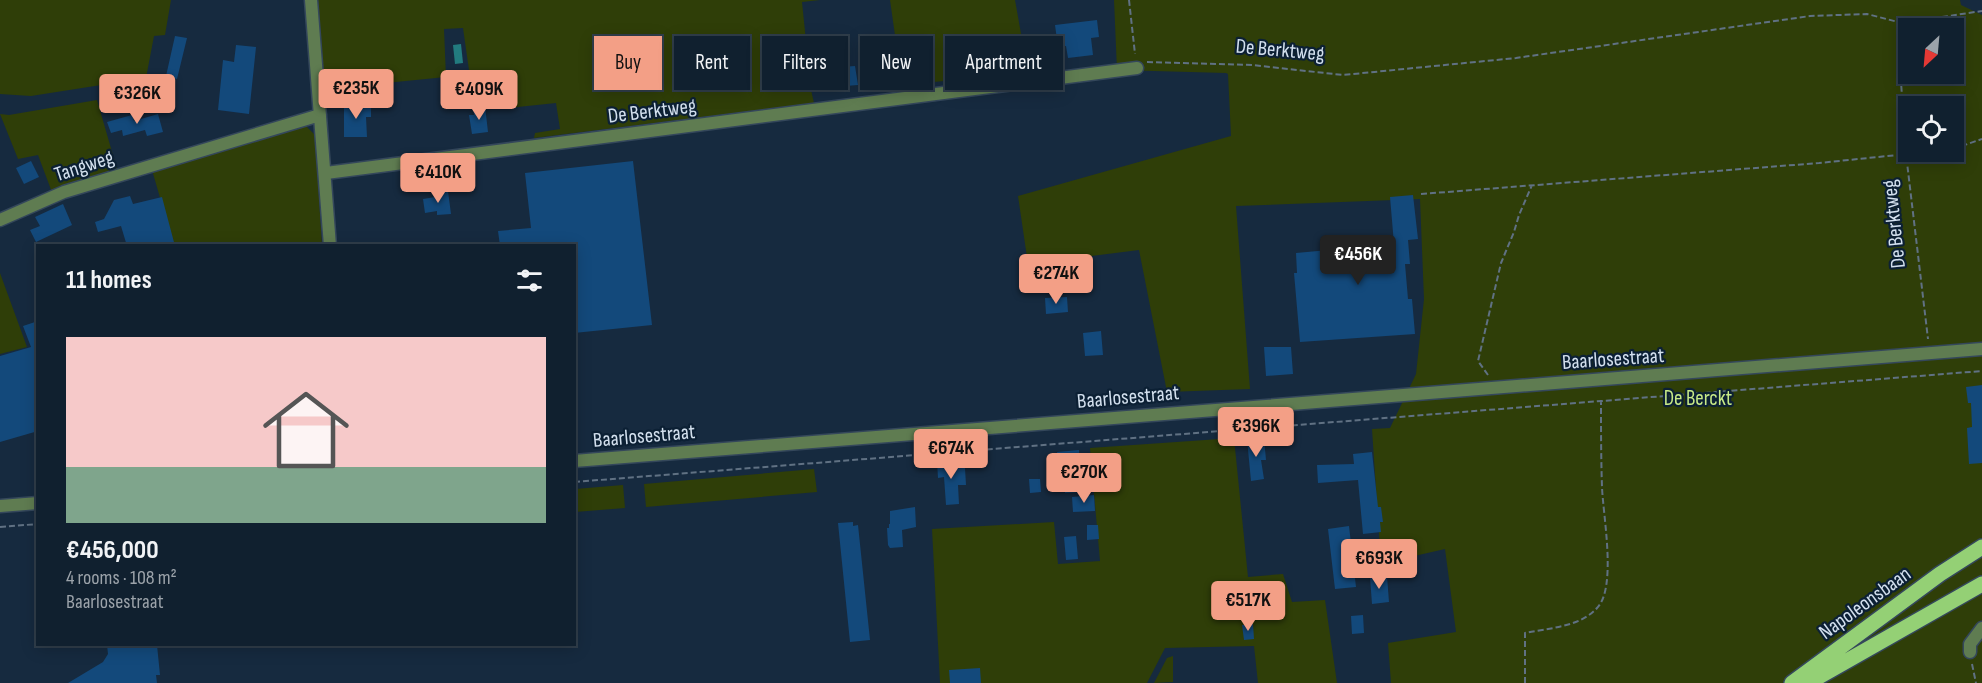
<!DOCTYPE html>
<html lang="en">
<head>
<meta charset="utf-8">
<style>
	:root { --surface:#10202f; --page:#192837; --text:#f1f3f6; --muted:#9ca3aa; --line:#303e4b; --accent:#f39f86 }
	body { margin:0; font-family:"Sofia Sans Condensed",sans-serif; background:var(--page); color:var(--text); height:100vh; display:flex; flex-direction:column; font-size:22px; white-space:nowrap }
	* { box-sizing:border-box; margin:0 }
	p { font-size:20px; color:var(--muted) }
	.icon { flex:none; width:33px; height:33px; fill:none; stroke:currentColor; stroke-width:2; stroke-linecap:round; stroke-linejoin:round }
	.map { position:relative; flex:1; overflow:hidden }
	.side { position:absolute; left:36px; top:244px; width:540px; height:402px; display:flex; flex-direction:column; background:var(--surface); border-radius:0px; box-shadow:0 3px 15px #0003,0 0 0 2px var(--line) }
	.side>* { flex:none }
	.guide { position:absolute; left:594px; top:36px; width:570px; height:54px; display:flex; gap:12px }
	.needle { width:39px; rotate:206deg }
	.buttons { position:absolute; left:1898px; top:18px; display:grid; gap:12px }
	.buttons a { display:grid; place-items:center; width:66px; height:66px; border-radius:0px; background:var(--surface); box-shadow:0 3px 15px #0003,0 0 0 2px var(--line); font-size:30px }
	.price { position:absolute; translate:-50% -51px; padding:0 14px; border-radius:6px; background:var(--accent); color:#111; font-size:20px; line-height:39px; filter:drop-shadow(0 2px 3px #0008) }
	.price::after { content:''; position:absolute; left:50%; top:36px; width:18px; height:14px; margin-left:-9px; background:inherit; clip-path:polygon(0 0,100% 0,50% 100%) }
	.price.active { background:#222; color:#fff }
	ul { padding:0; list-style:none }
	li { display:grid; align-content:center; gap:12px; height:318px; padding:0 30px }
	li span { display:grid; place-items:center; height:186px; border-radius:0px; color:#555 }
	li>.icon { margin-inline-start:auto }
	span .icon { width:108px; height:108px; fill:#fffc; stroke-width:1 }
	li b { font-size:26px }
	h2 { display:flex; justify-content:space-between; align-items:center; height:72px; padding:0 30px; font-size:26px }
	.tag { padding:0 21px; border-radius:0px; background:var(--surface); box-shadow:0 3px 15px #0003,0 0 0 2px var(--line); font-size:21px; line-height:54px }
	.tag.active { background:var(--accent); color:#111 }
	.map>svg:first-child { display:block }
	.green { fill:#2f3e08; fill-rule:evenodd }
	.water { fill:#227b7f }
	.building { fill:#13497b }
	.lines { fill:none; stroke-linecap:round; stroke-linejoin:round }
	.minor-casing { stroke:#34475b; stroke-width:15 }
	.tertiary-casing { stroke:#34475b; stroke-width:15 }
	.primary-casing { stroke:#34475b; stroke-width:18 }
	.path { stroke:#607183; stroke-width:2; stroke-dasharray:6 3; stroke-linecap:butt }
	.minor { stroke:#5f7c51; stroke-width:12 }
	.tertiary { stroke:#5f7c51; stroke-width:12 }
	.primary { stroke:#94d075; stroke-width:15 }
	.labels { text-anchor:middle; dominant-baseline:central; stroke-width:4.5; stroke-linejoin:round; paint-order:stroke }
	.street-label { font-size:21px; fill:#d3e0ee; stroke:#0c2034 }
	.park-label { font-size:21px; fill:#c8ea87; stroke:#0c2034 }
</style>
</head>
<body>
<div class="map">
<svg width="1982" height="683" viewBox="0 0 1982 683">
	<rect width="100%" height="100%" fill="#162a3f"/>
	<path class="green" d="M 0,0 L 171,0 L 165,35 L 154,36 L 146,78 L 31,96 L 0,94 Z
		M 318,0 L 820,0 L 802,2 L 811,90 L 814,103 L 534,138 L 535,133 L 560,129 L 556,103 L 508,108 L 504,82 L 471,84 L 463,28 L 444,29 L 446,77 L 325,89 Z
		M 890,0 L 1015,0 L 1028,73 L 902,85 Z
		M 1114,0 L 1960,0 L 1961,5 L 1982,15 L 1982,683 L 1391,683 L 1388,643 L 1456,632 L 1445,549 L 1410,557 L 1394,549 L 1380,549 L 1372,429 L 1390,428 L 1416,374 L 1424,299 L 1420,199 L 1236,206 L 1250,389 L 1167,392 L 1139,250 L 1028,264 L 1018,196 L 1231,136 L 1228,74 L 1226,73 L 1117,70 ZM 1908,28 L 1953,28 L 1953,74 L 1908,74 ZM 1908,106 L 1953,106 L 1953,152 L 1908,152 Z
		M 97,100 L 117,169 L 53,195 L 38,155 L 18,159 L 0,114 L 9,115 Z
		M 306,126 L 315,135 L 322,246 L 174,246 L 152,170 Z
		M 0,273 L 27,347 L 0,354 Z
		M 1234,438 L 1248,577 L 1283,574 L 1292,602 L 1325,600 L 1337,683 L 1258,683 L 1254,646 L 1165,648 L 1147,683 L 940,683 L 932,529 L 1054,522 L 1058,564 L 1100,561 L 1090,448 Z
		M 814,469 L 817,492 L 646,507 L 644,484 Z
		M 623,485 L 625,508 L 575,512 L 575,489 Z
		M 1173,656 L 1173,682 L 1154,683 L 1167,658 Z"/>
	<path class="water" d="M 461,44 L 463,63 L 455,64 L 453,45 Z"/>
	<path class="building" d="M 1097,20 L 1099,37 L 1091,38 L 1093,55 L 1068,58 L 1066,46 L 1058,47 L 1055,25 Z
		M 891,34 L 894,57 L 866,61 L 862,37 Z
		M 175,36 L 187,38 L 177,79 L 166,76 Z
		M 236,45 L 256,47 L 249,114 L 218,110 L 223,60 L 234,62 Z
		M 840,60 L 841,67 L 855,66 L 858,85 L 834,87 L 835,90 L 824,91 L 822,77 L 814,78 L 813,63 Z
		M 371,104 L 371,117 L 366,117 L 367,137 L 344,137 L 344,105 Z
		M 485,106 L 488,132 L 472,134 L 469,115 L 474,115 L 473,107 Z
		M 158,114 L 163,132 L 147,136 L 145,130 L 123,136 L 122,130 L 111,133 L 107,122 L 132,115 L 134,121 Z
		M 31,161 L 39,177 L 24,184 L 16,168 Z
		M 633,161 L 652,325 L 574,333 L 574,246 L 500,246 L 498,231 L 531,228 L 525,173 Z
		M 448,191 L 451,214 L 437,215 L 437,211 L 425,213 L 423,199 L 435,197 L 434,193 Z
		M 1413,195 L 1418,239 L 1408,240 L 1410,264 L 1405,264 L 1408,299 L 1412,299 L 1415,334 L 1300,342 L 1294,273 L 1297,273 L 1296,253 L 1394,244 L 1390,197 Z
		M 130,196 L 133,204 L 162,197 L 175,246 L 127,246 L 121,226 L 98,232 L 95,222 L 104,219 L 114,200 Z
		M 63,204 L 72,225 L 36,242 L 30,230 L 40,226 L 35,217 Z
		M 1067,297 L 1068,312 L 1046,314 L 1045,298 Z
		M 38,321 L 38,431 L 0,442 L 0,356 L 31,347 L 23,326 Z
		M 1101,331 L 1103,355 L 1085,356 L 1083,333 Z
		M 1264,347 L 1291,347 L 1293,374 L 1266,376 Z
		M 1982,385 L 1982,463 L 1969,464 L 1967,428 L 1972,427 L 1971,403 L 1968,403 L 1966,387 Z
		M 1264,438 L 1266,460 L 1261,460 L 1264,479 L 1251,481 L 1247,439 Z
		M 1079,450 L 1081,492 L 1065,493 L 1063,468 L 1059,468 L 1057,452 Z
		M 1372,452 L 1378,507 L 1381,507 L 1383,522 L 1380,522 L 1381,532 L 1363,534 L 1358,480 L 1318,483 L 1317,465 L 1354,464 L 1353,454 Z
		M 956,459 L 957,468 L 965,468 L 966,485 L 958,485 L 959,504 L 946,505 L 944,477 L 938,478 L 937,461 Z
		M 1029,479 L 1040,479 L 1041,492 L 1030,493 Z
		M 1094,495 L 1095,511 L 1073,512 L 1072,497 Z
		M 915,507 L 916,527 L 902,530 L 903,547 L 890,548 L 888,545 L 887,528 L 889,528 L 889,524 L 890,524 L 890,511 Z
		M 853,522 L 853,526 L 858,525 L 870,640 L 850,642 L 838,523 Z
		M 1087,525 L 1098,525 L 1099,539 L 1087,540 Z
		M 1349,526 L 1356,587 L 1335,589 L 1328,529 Z
		M 1076,536 L 1078,559 L 1066,560 L 1064,537 Z
		M 1387,576 L 1389,602 L 1372,604 L 1370,577 Z
		M 1363,615 L 1364,633 L 1352,634 L 1351,616 Z
		M 1253,624 L 1254,639 L 1244,640 L 1242,625 Z
		M 107,645 L 157,645 L 160,675 L 156,675 L 157,683 L 68,683 L 103,662 L 108,654 Z
		M 980,668 L 981,683 L 950,683 L 949,670 Z"/>
	<g class="lines">
		<defs>
			<path id="minor" d="M 311,0 L 330,246
				M 326,173 L 1137,68
				M 0,220 L 64,192 L 320,115
				M 1970,652 L 1970,644 L 1982,628"/>
			<path id="tertiary" d="M 574,461 L 1982,349
				M 0,506 L 38,503"/>
			<path id="primary" d="M 1792,683 L 1940,574 L 1982,547
				M 1808,683 L 1982,584"/>
		</defs>
		<use href="#minor" class="minor-casing"/>
		<use href="#tertiary" class="tertiary-casing"/>
		<use href="#primary" class="primary-casing"/>
		<path class="path" d="M 1129,0 L 1135,54
			M 1902,23 L 1899,53 L 1906,154 L 1928,339
			M 1147,62 L 1252,65 L 1343,75 L 1516,58 L 1810,16 L 1867,14 L 1902,23 L 1982,11
			M 1953,149 L 1982,139
			M 1421,194 L 1819,163 L 1927,152
			M 1488,375 L 1478,361 L 1501,263 L 1514,232 L 1519,215 L 1532,185
			M 574,482 L 1982,371
			M 0,527 L 38,524
			M 1972,664 L 1976,683
			M 1525,683 L 1525,633 C 1549,628 1580,627 1597,608 C 1617,588 1603,515 1602,487 C 1601,458 1601,429 1601,400"/>
		<use href="#minor" class="minor"/>
		<use href="#tertiary" class="tertiary"/>
		<use href="#primary" class="primary"/>
	</g>
	<g class="labels">
		<g class="street-label">
			<text transform="translate(1280 50) rotate(5)">De Berktweg</text>
			<text transform="translate(652 111) rotate(-7)">De Berktweg</text>
			<text transform="translate(84 166) rotate(-18)">Tangweg</text>
			<text transform="translate(1894 224) rotate(-96)">De Berktweg</text>
			<text transform="translate(1613 359) rotate(-4)">Baarlosestraat</text>
			<text transform="translate(1128 397) rotate(-5)">Baarlosestraat</text>
			<text transform="translate(644 436) rotate(-5)">Baarlosestraat</text>
			<text transform="translate(1865 603) rotate(-36)">Napoleonsbaan</text>
		</g>
		<g class="park-label">
			<text x="1698" y="398">De Berckt</text>
		</g>
	</g>
</svg>
<div class="buttons">
<a><svg class="needle" viewBox="-14 -14 28 28"><path d="M0-13l5 13h-10z" fill="#e53935"/><path d="M0 13l5-13h-10z" fill="#9ca3aa"/></svg></a>
<a><svg class="icon" aria-label="locate" viewBox="0 0 24 24"><circle cx="12" cy="12" r="6"/><path d="M12 2v4M12 18v4M2 12h4M18 12h4"/></svg></a>
</div>
<b class="price" style="left:356px;top:120px">€235K</b>
<b class="price" style="left:479px;top:121px">€409K</b>
<b class="price" style="left:137px;top:125px">€326K</b>
<b class="price" style="left:438px;top:204px">€410K</b>
<b class="price active" style="left:1358px;top:286px">€456K</b>
<b class="price" style="left:1056px;top:305px">€274K</b>
<b class="price" style="left:1256px;top:458px">€396K</b>
<b class="price" style="left:951px;top:480px">€674K</b>
<b class="price" style="left:1084px;top:504px">€270K</b>
<b class="price" style="left:1379px;top:590px">€693K</b>
<b class="price" style="left:1248px;top:632px">€517K</b>
<div class="guide">
<a class="tag active">Buy</a>
<a class="tag">Rent</a>
<a class="tag">Filters</a>
<a class="tag">New</a>
<a class="tag">Apartment</a>
</div>
<section class="side">
<h2>11 homes<svg class="icon" aria-label="filters" viewBox="0 0 24 24"><path d="M4 7h16M4 17h16"/><circle cx="9" cy="7" r="2"/><circle cx="15" cy="17" r="2"/></svg></h2>
<ul>
<li><span style="background:linear-gradient(#f6c9c9 70%,#7fa58c 0)"><svg class="icon" aria-label="home" viewBox="0 0 24 24"><path d="M3 11l9-7 9 7M6 9v11h12V9"/></svg></span><div><b>€456,000</b><p>4 rooms · 108 m²</p><p>Baarlosestraat</p></div></li>
</ul>
</section>
</div>
</body>
</html>
